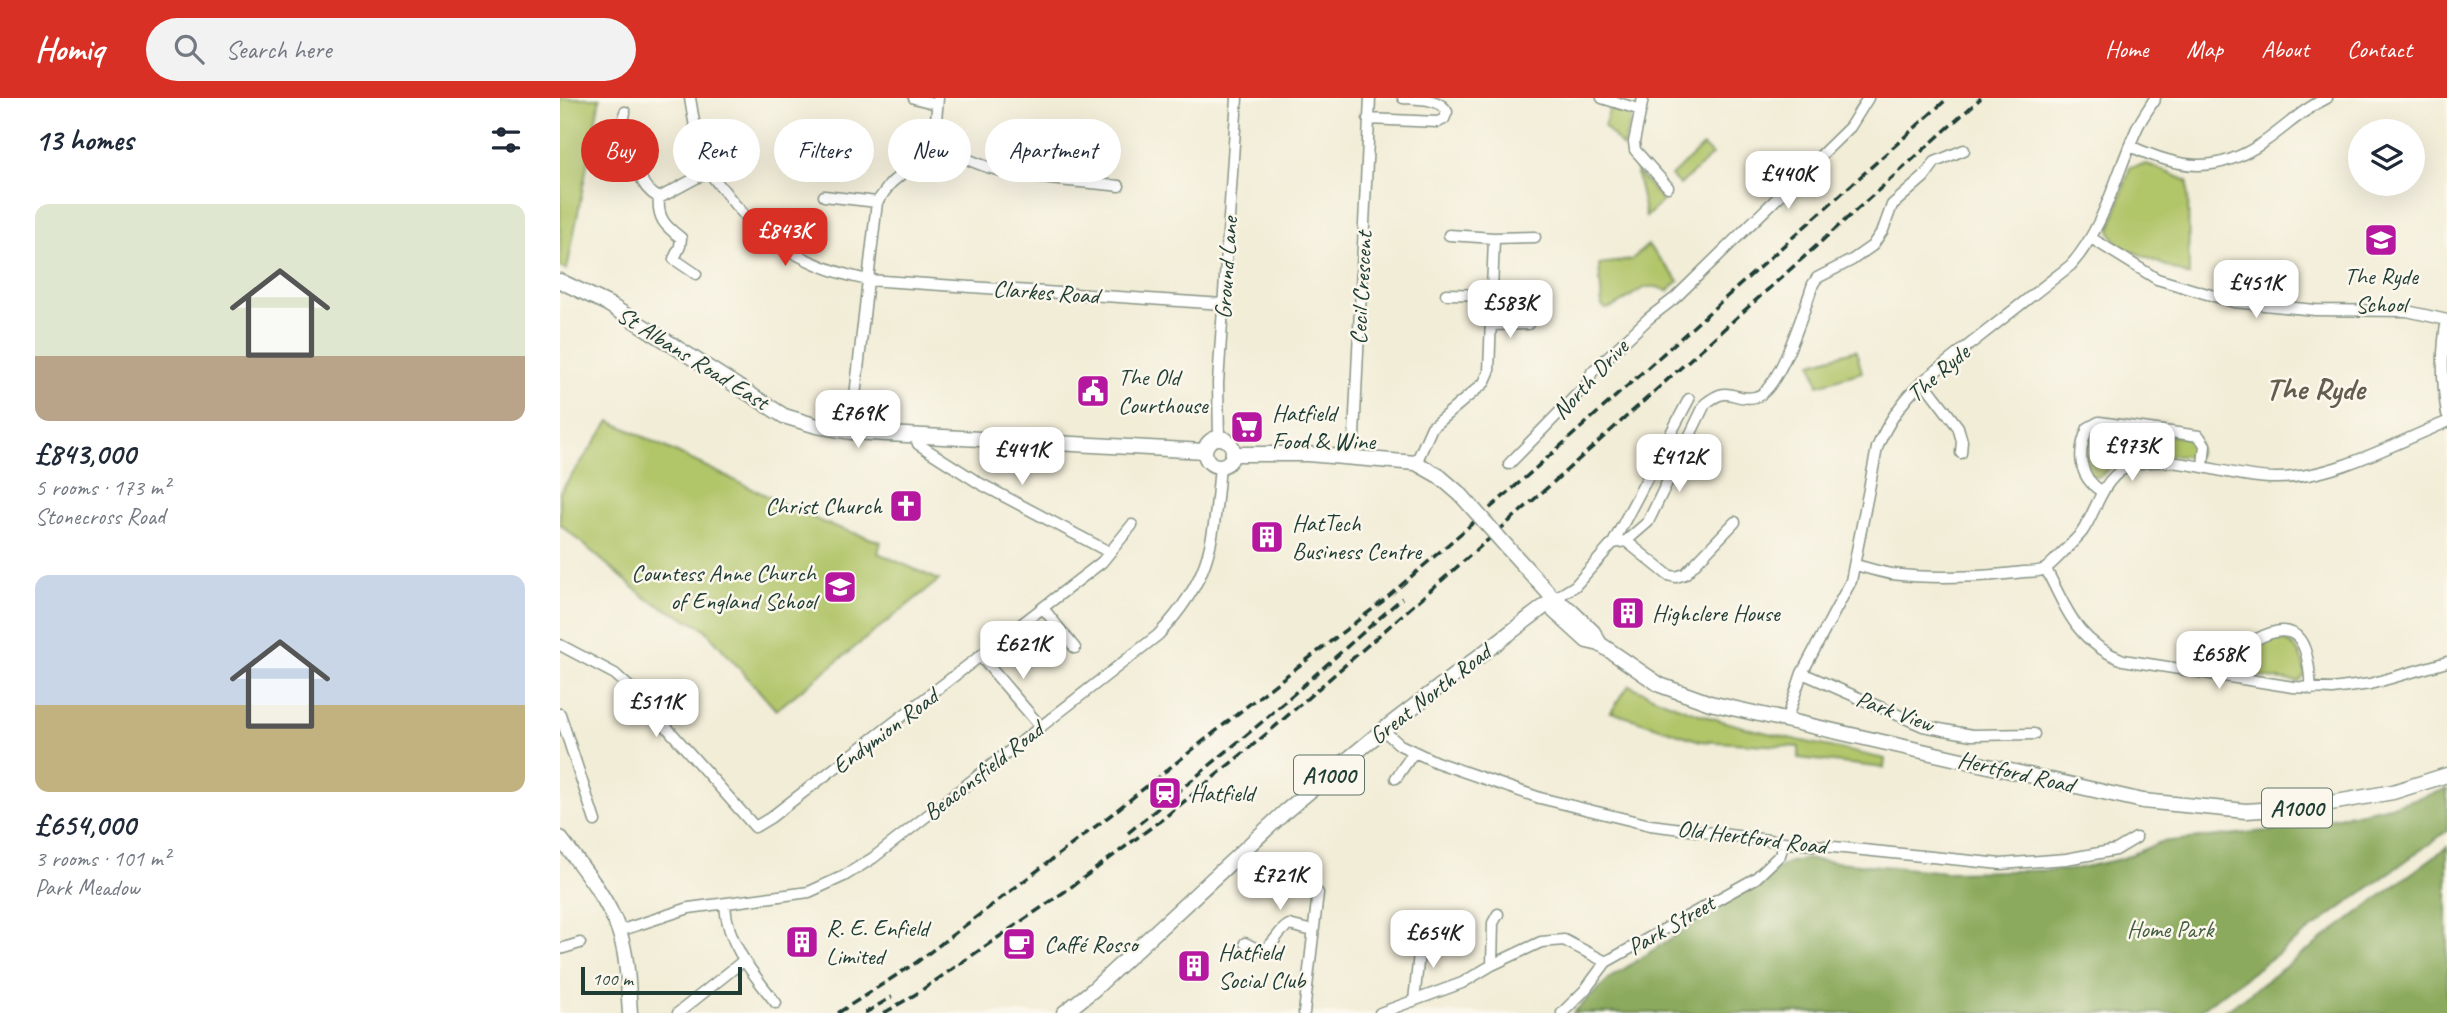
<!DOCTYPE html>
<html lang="en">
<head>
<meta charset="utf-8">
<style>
	:root { --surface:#fff; --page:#f2f2f3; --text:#1f2937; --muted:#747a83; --accent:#d93025 }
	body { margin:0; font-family:Caveat,sans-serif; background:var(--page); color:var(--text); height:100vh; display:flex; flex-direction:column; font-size:26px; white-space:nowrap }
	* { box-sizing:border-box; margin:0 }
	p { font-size:23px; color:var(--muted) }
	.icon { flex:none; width:38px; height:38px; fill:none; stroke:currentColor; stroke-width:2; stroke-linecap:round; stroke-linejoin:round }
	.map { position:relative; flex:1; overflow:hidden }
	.panel { display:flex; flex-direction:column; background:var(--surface); width:560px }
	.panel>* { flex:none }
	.guide { position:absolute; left:21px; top:21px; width:665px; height:63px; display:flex; gap:14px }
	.fabs { position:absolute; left:1788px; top:21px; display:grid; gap:14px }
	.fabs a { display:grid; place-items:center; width:77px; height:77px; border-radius:50%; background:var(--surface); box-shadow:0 7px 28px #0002; font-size:35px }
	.scale { position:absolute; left:21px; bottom:18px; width:161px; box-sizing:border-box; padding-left:7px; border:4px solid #1f3d34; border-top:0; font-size:19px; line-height:24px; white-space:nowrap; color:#1f3d34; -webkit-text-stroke:5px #fbf7ec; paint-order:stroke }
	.price { position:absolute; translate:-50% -60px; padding:0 16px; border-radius:14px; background:#fff; color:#222; font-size:23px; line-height:46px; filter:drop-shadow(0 2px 4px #0008) }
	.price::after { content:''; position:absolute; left:50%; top:42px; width:21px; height:16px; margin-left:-10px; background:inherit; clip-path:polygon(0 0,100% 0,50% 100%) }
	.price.selected { background:var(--accent); color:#fff }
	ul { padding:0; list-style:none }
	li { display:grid; align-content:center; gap:14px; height:371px; padding:0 35px }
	li span { display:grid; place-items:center; height:217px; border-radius:14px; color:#555 }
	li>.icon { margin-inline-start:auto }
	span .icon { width:126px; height:126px; fill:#fffc; stroke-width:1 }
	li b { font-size:30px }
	h2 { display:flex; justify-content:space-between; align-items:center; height:84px; padding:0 35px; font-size:30px }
	.tag { padding:0 24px; border-radius:32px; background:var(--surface); box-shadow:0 7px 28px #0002; font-size:24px; line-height:63px }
	.tag.selected { background:var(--accent); color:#fff }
	header { display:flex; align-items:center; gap:42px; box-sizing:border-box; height:98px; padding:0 35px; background:var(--accent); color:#fff }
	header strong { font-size:33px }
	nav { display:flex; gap:38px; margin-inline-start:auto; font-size:24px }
	.search { width:490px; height:63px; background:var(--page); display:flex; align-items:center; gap:18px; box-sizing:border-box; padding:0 24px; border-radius:38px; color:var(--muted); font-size:26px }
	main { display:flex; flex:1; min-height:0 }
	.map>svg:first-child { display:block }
	.green { fill:#b1c569; stroke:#68814e; stroke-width:2 }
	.forest { fill:#8caa5d; stroke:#567448; stroke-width:2 }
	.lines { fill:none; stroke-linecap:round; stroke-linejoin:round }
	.minor-casing { stroke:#889586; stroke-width:13 }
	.major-casing { stroke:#889586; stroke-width:17 }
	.minor { stroke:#fff; stroke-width:10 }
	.major { stroke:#fff; stroke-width:14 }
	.rail { stroke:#1f3d34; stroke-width:3.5; stroke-dasharray:10 5; stroke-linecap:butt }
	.major-bridge-casing { stroke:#889586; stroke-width:17; stroke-linecap:butt }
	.major-bridge { stroke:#fff; stroke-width:14 }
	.labels { text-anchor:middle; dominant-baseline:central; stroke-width:5; stroke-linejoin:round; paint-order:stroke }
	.shield { fill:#fbf7ec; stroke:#61756b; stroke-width:2 }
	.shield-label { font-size:23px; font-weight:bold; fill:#1f3d34 }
	.street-label { font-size:24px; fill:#1f3d34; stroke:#fbf7ec }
	.poi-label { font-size:24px; fill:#1f3d34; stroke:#fbf7ec; text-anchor:start }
	.park-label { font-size:24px; fill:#445f41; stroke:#fbf7ec }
	.district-label { font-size:32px; font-weight:bold; fill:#635d4e; stroke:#fbf7ec }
</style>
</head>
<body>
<header>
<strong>Homiq</strong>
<div class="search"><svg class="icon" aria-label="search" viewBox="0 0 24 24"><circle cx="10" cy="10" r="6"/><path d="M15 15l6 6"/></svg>Search here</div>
<nav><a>Home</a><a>Map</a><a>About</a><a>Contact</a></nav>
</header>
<main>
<section class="panel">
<h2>13 homes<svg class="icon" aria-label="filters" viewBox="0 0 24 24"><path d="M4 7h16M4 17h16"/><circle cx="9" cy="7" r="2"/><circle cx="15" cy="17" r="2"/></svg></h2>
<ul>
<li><span style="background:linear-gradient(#dfe7d0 70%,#b9a48a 0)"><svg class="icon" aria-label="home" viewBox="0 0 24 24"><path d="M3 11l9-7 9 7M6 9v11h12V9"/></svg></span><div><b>£843,000</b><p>5 rooms · 173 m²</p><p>Stonecross Road</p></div></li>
<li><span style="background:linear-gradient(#c9d6e8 60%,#c2b280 0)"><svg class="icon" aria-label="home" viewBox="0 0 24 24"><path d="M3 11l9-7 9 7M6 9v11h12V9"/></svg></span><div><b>£654,000</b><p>3 rooms · 101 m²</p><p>Park Meadow</p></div></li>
</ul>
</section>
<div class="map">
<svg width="1887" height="915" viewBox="0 0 1887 915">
	<rect width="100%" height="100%" fill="#fbf7ec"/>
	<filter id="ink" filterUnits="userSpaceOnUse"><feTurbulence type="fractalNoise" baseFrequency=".0143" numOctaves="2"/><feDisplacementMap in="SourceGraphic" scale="14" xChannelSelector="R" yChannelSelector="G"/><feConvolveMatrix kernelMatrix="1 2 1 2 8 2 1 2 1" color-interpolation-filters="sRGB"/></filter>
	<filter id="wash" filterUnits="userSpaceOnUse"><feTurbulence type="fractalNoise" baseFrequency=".00686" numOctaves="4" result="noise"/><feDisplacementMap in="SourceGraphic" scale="28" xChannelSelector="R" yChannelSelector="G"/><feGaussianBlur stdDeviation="1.57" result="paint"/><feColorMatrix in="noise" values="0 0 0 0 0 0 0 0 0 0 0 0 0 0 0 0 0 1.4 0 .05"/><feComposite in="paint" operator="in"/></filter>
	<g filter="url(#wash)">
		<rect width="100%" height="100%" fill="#f2edd7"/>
		<path class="green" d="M 0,0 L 40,0 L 7,172 L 0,168 Z
			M 1051,7 L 1073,13 L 1063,49 L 1044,28 Z
			M 1143,48 L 1152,57 L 1120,87 L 1111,78 Z
			M 1073,58 L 1084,69 L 1078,75 L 1103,103 L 1086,119 Z
			M 1587,66 L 1628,83 L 1629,178 L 1558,147 L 1550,133 L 1570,69 Z
			M 1088,147 L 1119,183 L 1107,193 C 1080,178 1071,206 1046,211 L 1042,208 L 1039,166 L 1071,162 Z
			M 1296,252 L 1302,274 L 1258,287 L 1252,265 Z
			M 50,323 L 264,425 L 321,444 L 318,455 L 379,482 L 216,612 L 144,530 L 87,501 L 0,426 L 0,394 Z
			M 1541,329 L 1633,340 L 1638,344 L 1639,355 L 1636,359 C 1597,358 1570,346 1541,378 C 1536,379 1533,380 1529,376 C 1523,369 1528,337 1534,331 Z
			M 1720,541 C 1737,546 1744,560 1745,577 L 1739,584 L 1671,575 L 1667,569 L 1670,560 L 1706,542 Z
			M 1069,587 C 1149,628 1238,641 1325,661 L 1324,670 L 1239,660 L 1239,649 L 1140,643 L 1051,614 Z"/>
		<path class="forest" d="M 1887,691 L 1887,733 L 1636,915 L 1013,915 L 1050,880 L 1227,765 L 1244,761 L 1387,774 L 1511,772 L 1561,761 L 1601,744 L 1716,732 L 1835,707 Z
			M 1887,749 L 1887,915 L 1662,915 L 1687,897 Z"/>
	</g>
	<g filter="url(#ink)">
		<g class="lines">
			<defs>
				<path id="minor" d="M 130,0 C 134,24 138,51 149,73 C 153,80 160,88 165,94 C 201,143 250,170 308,182 L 291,334
					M 354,0 L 377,6
					M 378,0 L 374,45 L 363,58 L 331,85 L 317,104 L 308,182 L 663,206
					M 1042,0 L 1081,12
					M 1083,0 L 1074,44 L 1075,52 L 1108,89
					M 65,14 L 62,30 L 66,35 L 82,40 L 84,44 C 81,70 73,84 99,100 C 97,120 105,128 121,140 L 120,148 L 114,161 L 136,176
					M 808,21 L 878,24 L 884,21 L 887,14 C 880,0 859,1 843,0
					M 374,45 C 393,55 413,65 434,71 C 474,82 517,83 559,88
					M 1570,48 C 1620,71 1656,77 1704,44 C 1726,29 1743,11 1767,0
					M 264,98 L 317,104
					M 99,100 L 149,73
					M 889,137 L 934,140
					M 1531,140 L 1597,181 L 1674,204 L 1755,212 L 1847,213 L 1887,222
					M 886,196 L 932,197
					M 1887,222 C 1881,252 1882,285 1887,316
					M 931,227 L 968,226
					M 1363,283 L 1398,329 L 1402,343 L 1401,355
					M 355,337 L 358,346 L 419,385 L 549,454
					M 659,340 L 658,285 L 677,0
					M 793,359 L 810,0
					M 856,365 L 872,329 L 924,285 L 929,274 L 934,140 L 975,139
					M 949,366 L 1027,286 L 1032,274 L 1089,220 L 1115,200 L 1290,29 L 1308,0
					M 1541,393 C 1518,378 1517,354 1528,330 L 1539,324 L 1639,338 L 1645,347 L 1643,369
					M 1066,443 L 1108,477 L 1116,479 L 1125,476 L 1175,424
					M 1053,445 L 1066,443 L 1088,424 L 1145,306 C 1171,285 1171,304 1195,299 C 1219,295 1245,209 1253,186 L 1257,180 L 1292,162 L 1312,148 L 1323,132 L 1332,107 L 1364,79 L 1375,64 L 1404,52
					M 1296,467 C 1307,470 1319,474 1332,476 C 1371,481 1424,479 1464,474 C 1470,474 1479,474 1485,471 C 1489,469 1518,439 1522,434 C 1539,409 1542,375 1576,366 C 1616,356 1675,381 1717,380 C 1774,380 1835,345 1887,324
					M 1486,471 C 1507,512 1517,544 1563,562 L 1733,589 L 1772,591 L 1810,586 L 1887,564
					M 994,501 L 1015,488 L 1053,445 L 1129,301
					M 483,510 L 515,550
					M 0,547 L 55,576 L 79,598 L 195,729 L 210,720 L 542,464 L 572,427
					M 421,559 L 480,628
					M 1242,575 L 1363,628 L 1412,637 L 1474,636
					M 1663,577 L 1663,564 C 1671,553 1683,548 1695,542 C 1743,516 1748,551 1751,591
					M 0,616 L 35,723
					M 1226,623 L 1242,575 L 1291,483 L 1317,350 C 1328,323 1342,303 1363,283 L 1511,167 C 1546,127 1556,75 1578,28 C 1583,18 1590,9 1595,0
					M 823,632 L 840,647 L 876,664 L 980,700 L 1090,727 L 1224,744 L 1441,766 L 1506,761 L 1556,752 L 1576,740
					M 836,680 L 854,654
					M 165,807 C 167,846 193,876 216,905
					M 59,833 L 129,810 L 249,794 L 284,778 L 313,760 L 598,537 C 653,479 653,444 660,368
					M 685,845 L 701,853 C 714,849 717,833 729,827 L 753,833
					M 0,851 L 20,845
					M 932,867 L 933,825 L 938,816
					M 854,903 L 861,836
					M 118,915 L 183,863
					M 744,915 L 758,795
					M 820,915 L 902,885 L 932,867 L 981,844 L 1004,842 L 1046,864
					M 1002,915 L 1025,892 L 1046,864 L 1196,780 L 1220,757 L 1224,744"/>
				<path id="major" d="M 0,183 L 48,206 L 224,318 L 257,328 L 291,334 L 645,353
					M645 354a14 14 0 1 1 28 0a14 14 0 1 1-28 0Z
					M 673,356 L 747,356 L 856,365 L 879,378 L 901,397
					M 947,449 L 994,501 L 1009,511 L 1033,534 L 1040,546
					M 994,501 L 994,513 L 1027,543 L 1040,546 L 1100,587 L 1150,605 L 1583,703 L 1686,713 L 1748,709 L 1833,694 L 1887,677
					M 0,740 C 22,769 47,799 59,833 C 68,859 68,888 70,915
					M 504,915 L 533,892 L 726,713 L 823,632 L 994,501"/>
			</defs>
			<use href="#minor" class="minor-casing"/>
			<use href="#major" class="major-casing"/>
			<use href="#minor" class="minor"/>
			<use href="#major" class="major"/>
			<path class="rail" d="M 568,735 L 702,624 L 842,500
				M 278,915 L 357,864 L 552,716 L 691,605 L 823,503 L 967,378 L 1388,0
				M 305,915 L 332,899
				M 324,915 L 356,896 L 507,792 L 604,720 L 710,633 L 978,398 L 1421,0"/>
			<defs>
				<path id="major-bridge" d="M 901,397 L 947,449"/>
			</defs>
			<use href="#major-bridge" class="major-bridge-casing"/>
			<use href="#major-bridge" class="major-bridge"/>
		</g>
	</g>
	<defs>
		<symbol id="school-square" viewBox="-11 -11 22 22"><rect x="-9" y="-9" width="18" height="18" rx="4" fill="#b5179e" stroke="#fbf7ec"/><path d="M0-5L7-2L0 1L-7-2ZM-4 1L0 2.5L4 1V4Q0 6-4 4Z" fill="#fff"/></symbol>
		<symbol id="civic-square" viewBox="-11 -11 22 22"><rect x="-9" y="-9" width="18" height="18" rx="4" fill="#b5179e" stroke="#fbf7ec"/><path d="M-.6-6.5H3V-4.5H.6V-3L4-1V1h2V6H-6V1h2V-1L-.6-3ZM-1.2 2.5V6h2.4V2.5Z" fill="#fff"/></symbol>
		<symbol id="supermarket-square" viewBox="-11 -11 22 22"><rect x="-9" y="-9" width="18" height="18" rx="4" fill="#b5179e" stroke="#fbf7ec"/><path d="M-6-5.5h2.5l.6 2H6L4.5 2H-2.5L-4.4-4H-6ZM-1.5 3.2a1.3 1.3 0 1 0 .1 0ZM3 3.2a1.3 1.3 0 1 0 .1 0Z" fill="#fff"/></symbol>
		<symbol id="church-square" viewBox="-11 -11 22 22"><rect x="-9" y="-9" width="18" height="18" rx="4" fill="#b5179e" stroke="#fbf7ec"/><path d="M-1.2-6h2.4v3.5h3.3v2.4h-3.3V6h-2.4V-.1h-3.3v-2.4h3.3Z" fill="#fff"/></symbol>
		<symbol id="building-square" viewBox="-11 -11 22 22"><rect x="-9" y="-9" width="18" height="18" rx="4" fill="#b5179e" stroke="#fbf7ec"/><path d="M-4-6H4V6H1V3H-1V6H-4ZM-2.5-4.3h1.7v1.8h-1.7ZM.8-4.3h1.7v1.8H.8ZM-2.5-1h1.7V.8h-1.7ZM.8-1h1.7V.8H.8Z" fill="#fff"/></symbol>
		<symbol id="station-square" viewBox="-11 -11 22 22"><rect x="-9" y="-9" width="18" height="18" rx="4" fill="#b5179e" stroke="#fbf7ec"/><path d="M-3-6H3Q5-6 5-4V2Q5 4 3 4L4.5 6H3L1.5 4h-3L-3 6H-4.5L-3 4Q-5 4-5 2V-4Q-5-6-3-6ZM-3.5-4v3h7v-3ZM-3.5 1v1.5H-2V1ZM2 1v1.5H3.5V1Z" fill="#fff"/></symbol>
		<symbol id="cafe-square" viewBox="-11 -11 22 22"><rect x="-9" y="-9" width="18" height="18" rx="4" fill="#b5179e" stroke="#fbf7ec"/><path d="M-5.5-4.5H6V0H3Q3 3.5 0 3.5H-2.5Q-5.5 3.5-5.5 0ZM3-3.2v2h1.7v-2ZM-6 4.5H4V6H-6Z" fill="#fff"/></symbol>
	</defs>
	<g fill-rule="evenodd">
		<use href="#school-square" x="1802" y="123" width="38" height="38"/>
		<use href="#civic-square" x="514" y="274" width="38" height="38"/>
		<use href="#supermarket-square" x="668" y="310" width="38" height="38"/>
		<use href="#church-square" x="327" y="389" width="38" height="38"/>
		<use href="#building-square" x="688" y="420" width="38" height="38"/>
		<use href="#school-square" x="261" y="470" width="38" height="38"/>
		<use href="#building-square" x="1049" y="496" width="38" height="38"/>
		<use href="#station-square" x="586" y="676" width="38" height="38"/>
		<use href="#building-square" x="223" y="825" width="38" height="38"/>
		<use href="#cafe-square" x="440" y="827" width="38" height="38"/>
		<use href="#building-square" x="615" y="849" width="38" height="38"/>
	</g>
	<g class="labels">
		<g class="shield">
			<rect x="734" y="657.5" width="70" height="39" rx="5"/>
			<rect x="1702" y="690.5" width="70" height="39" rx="5"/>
		</g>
		<g class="shield-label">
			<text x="769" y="677">A1000</text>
			<text x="1737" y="710">A1000</text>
		</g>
		<g class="street-label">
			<text transform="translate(666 170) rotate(-86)">Ground Lane</text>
			<text transform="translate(801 190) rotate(-87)">Cecil Crescent</text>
			<text transform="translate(486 194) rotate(4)">Clarkes Road</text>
			<text transform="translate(133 260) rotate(32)">St Albans Road East</text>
			<text transform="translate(1378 275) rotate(-41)">The Ryde</text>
			<text transform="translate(1030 281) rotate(-47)">North Drive</text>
			<text transform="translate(870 596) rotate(-38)">Great North Road</text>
			<text transform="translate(1335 613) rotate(20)">Park View</text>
			<text transform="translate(325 633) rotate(-37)">Endymion Road</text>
			<text transform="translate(423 673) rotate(-38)">Beaconsfield Road</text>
			<text transform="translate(1456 674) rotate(13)">Hertford Road</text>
			<text transform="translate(1192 739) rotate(7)">Old Hertford Road</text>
			<text transform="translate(1111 827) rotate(-30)">Park Street</text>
		</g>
		<g class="poi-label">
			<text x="1821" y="178" text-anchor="middle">The Ryde<tspan x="1821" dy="28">School</tspan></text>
			<text x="558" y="279">The Old<tspan x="558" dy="28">Courthouse</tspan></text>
			<text x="712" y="315">Hatfield<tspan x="712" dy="28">Food &amp; Wine</tspan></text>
			<text x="322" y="408" text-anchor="end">Christ Church</text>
			<text x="732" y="425">HatTech<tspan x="732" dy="28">Business Centre</tspan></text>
			<text x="256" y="475" text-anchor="end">Countess Anne Church<tspan x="256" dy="28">of England School</tspan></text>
			<text x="1092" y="515">Highclere House</text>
			<text x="630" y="695">Hatfield</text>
			<text x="266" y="830">R. E. Enfield<tspan x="266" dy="28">Limited</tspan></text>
			<text x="484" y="846">Caffé Rosso</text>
			<text x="658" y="854">Hatfield<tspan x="658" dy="28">Social Club</tspan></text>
		</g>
		<g class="park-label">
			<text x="1610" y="831">Home Park</text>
		</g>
		<g class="district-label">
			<text x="1755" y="290">The Ryde</text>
		</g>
	</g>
</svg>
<div class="fabs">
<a><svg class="icon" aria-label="layers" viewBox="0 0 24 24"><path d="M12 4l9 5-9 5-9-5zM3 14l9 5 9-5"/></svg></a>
</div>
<div class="scale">100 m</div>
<b class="price" style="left:1228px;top:113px">£440K</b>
<b class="price selected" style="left:225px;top:170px">£843K</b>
<b class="price" style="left:1696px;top:222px">£451K</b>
<b class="price" style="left:950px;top:242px">£583K</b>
<b class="price" style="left:298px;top:352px">£769K</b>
<b class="price" style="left:1572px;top:385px">£973K</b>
<b class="price" style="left:462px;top:389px">£441K</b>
<b class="price" style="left:1119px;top:396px">£412K</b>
<b class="price" style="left:463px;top:583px">£621K</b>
<b class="price" style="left:1659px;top:593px">£658K</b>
<b class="price" style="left:96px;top:641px">£511K</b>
<b class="price" style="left:720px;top:814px">£721K</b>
<b class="price" style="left:873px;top:872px">£654K</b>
<div class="guide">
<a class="tag selected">Buy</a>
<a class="tag">Rent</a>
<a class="tag">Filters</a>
<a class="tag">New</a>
<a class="tag">Apartment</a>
</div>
</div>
</main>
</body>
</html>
